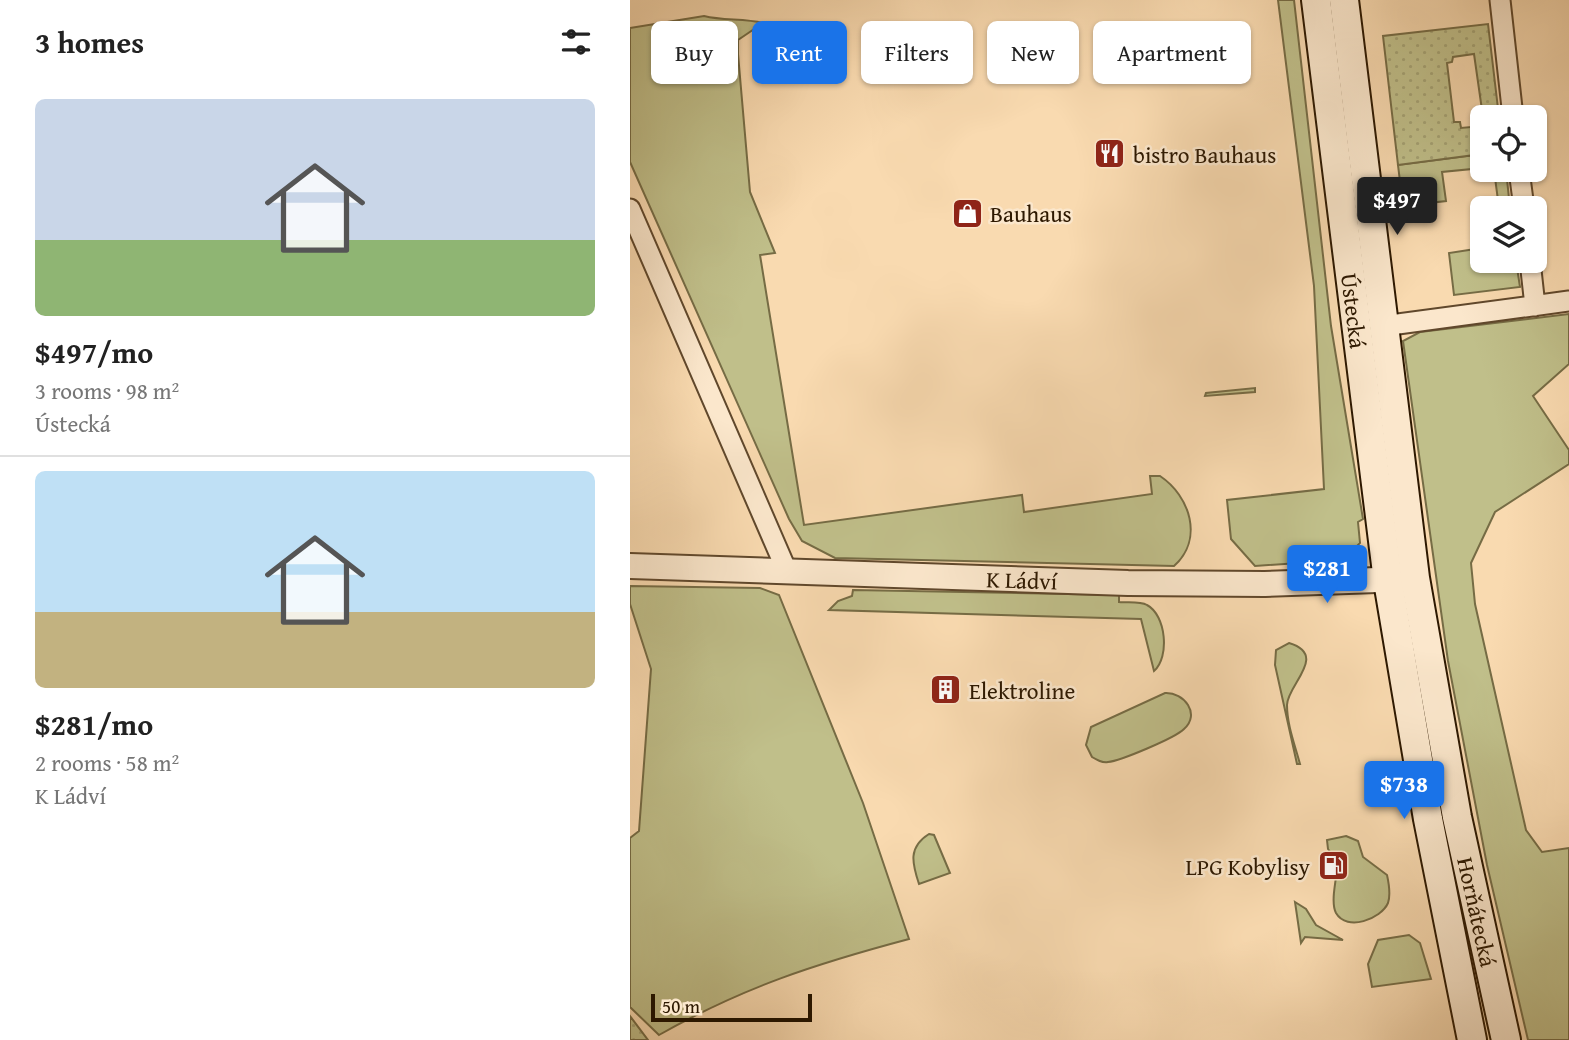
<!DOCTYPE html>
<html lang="en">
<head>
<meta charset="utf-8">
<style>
	:root { --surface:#fff; --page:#f6f6f6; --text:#222; --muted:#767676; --line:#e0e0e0; --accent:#1a73e8 }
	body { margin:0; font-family:"Gentium Book Plus",serif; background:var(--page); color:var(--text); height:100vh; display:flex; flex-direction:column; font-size:26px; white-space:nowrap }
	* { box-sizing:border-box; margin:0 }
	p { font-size:23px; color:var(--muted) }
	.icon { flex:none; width:38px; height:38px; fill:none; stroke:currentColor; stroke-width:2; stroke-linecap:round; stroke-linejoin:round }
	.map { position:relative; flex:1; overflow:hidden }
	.drawer { display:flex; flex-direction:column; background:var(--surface); width:630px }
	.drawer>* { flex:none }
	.banner { position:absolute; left:21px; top:21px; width:665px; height:63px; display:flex; gap:14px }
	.controls { position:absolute; left:840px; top:105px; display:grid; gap:14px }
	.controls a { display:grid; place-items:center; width:77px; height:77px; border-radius:10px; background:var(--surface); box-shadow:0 2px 5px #0004; font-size:35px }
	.scale { position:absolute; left:21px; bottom:18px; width:161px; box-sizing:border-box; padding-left:7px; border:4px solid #2d1800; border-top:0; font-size:19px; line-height:24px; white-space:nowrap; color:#2d1800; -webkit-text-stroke:5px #fbe7cc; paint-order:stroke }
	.price { position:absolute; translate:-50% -60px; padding:0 16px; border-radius:7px; background:var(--accent); color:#fff; font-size:23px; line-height:46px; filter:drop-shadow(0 2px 4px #0008) }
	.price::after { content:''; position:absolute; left:50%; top:42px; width:21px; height:16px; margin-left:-10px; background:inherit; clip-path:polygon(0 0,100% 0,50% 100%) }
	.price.current { background:#222; color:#fff }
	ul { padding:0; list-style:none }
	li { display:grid; align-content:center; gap:14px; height:371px; padding:0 35px }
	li+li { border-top:2px solid var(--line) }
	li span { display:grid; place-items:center; height:217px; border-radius:10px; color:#555 }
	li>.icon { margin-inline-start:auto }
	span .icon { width:126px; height:126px; fill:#fffc; stroke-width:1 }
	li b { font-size:30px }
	h2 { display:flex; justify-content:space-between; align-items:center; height:84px; padding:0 35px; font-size:30px }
	.pill { padding:0 24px; border-radius:10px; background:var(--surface); box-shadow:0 2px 5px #0004; font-size:24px; line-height:63px }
	.pill.current { background:var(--accent); color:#fff }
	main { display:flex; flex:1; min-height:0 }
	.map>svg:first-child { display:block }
	.grass { fill:#c0bf8a; stroke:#766c45; stroke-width:2 }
	.garden { fill:url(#garden-dots); stroke:#766c45; stroke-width:2 }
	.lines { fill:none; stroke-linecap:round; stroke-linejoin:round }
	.minor-casing { stroke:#60482c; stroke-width:23 }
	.tertiary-casing { stroke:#60482c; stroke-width:28 }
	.secondary-casing { stroke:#2d1800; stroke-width:32 }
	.minor { stroke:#fbe7cc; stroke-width:19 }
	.tertiary { stroke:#fbe7cc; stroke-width:24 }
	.secondary { stroke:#fbe7cc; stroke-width:28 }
	.labels { text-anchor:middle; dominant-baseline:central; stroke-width:5; stroke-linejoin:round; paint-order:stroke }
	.poi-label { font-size:23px; fill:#2d1800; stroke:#fbe7cc; text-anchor:start }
	.street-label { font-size:23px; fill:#2d1800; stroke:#fbe7cc }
</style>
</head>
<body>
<main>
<section class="drawer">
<h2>3 homes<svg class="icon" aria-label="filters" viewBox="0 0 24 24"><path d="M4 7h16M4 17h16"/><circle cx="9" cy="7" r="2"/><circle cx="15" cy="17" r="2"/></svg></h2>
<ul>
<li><span style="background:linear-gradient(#c9d6e8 65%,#8fb573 0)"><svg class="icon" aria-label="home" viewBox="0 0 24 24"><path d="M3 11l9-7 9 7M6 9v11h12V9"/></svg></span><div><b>$497/mo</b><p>3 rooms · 98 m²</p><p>Ústecká</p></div></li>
<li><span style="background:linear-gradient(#bfe0f5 65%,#c2b280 0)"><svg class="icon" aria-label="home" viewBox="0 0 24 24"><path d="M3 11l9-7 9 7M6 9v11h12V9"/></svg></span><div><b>$281/mo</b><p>2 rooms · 58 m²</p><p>K Ládví</p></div></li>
</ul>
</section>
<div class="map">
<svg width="939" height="1040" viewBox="0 0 939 1040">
	<defs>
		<pattern id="garden-dots" width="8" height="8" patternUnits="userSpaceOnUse" patternTransform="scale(1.75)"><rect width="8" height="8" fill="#c0bf8a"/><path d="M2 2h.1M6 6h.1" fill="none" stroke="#a5a375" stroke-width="1.8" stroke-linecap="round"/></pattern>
	</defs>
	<rect width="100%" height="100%" fill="#f9dab0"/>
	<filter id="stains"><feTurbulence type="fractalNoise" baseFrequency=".00286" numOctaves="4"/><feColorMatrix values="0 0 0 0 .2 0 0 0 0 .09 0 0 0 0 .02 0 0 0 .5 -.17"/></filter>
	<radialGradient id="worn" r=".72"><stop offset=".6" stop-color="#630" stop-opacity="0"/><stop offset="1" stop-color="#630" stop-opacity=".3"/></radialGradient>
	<path class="grass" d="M 648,0 L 664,0 L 701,326 L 733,519 L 728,522 L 730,543 L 713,560 L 625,566 L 601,539 L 597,500 L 694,489 L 684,286 Z
		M 74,16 C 94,21 113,18 133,23 L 108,40 L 108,54 L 120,192 L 145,253 L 130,255 L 174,525 L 392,495 L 394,512 L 522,494 L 520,476 L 530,476 C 560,496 574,539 544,566 L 205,558 L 172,541 L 159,519 L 0,162 L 0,28 Z
		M 852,154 L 852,168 L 812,172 L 816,201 L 773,206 L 768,165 Z
		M 864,170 L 876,170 L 880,208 L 869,208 Z
		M 852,248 L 852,261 L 886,261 L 890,287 L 824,295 L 819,253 Z
		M 939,314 L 939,364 L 903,396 L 939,450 L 939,464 L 865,512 L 841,563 L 845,604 L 896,830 L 912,852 L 939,848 L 939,1040 L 898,1040 L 857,865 L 818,661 L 773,341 L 790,332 Z
		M 625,388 L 625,392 L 575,396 L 576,393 Z
		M 0,586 L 130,588 L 149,595 L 233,803 L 279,939 C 185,964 114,987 29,1035 L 0,1007 L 0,838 L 9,831 L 21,669 L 0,604 Z
		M 223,590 L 489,595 L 489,602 C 498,603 510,601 517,605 C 536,615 540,657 524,671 L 511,619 L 199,610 L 208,601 L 222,596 Z
		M 659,643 C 699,655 657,685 657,705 C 657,725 665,745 670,764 L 667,764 L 645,665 L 646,650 Z
		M 535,693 C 554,692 571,714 554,729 C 545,738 490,761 478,762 C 472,763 467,760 462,757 L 456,745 L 461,727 Z
		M 299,834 L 304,835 L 320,873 L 289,884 C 282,863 278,847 299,834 Z
		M 716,836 L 728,841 L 733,857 L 757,875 C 759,884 761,894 758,903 C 751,919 717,932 706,913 C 700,902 707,876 708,863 L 698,849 L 697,840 Z
		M 665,902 L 676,909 L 686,925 L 713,940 L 675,937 L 671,943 Z
		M 779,935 L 790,943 L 801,979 L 742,987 L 738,964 L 748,940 Z"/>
	<path class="garden" d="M 858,24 L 869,117 L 853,117 L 844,54 L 823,57 L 822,62 L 817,63 L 824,122 L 830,122 L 831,128 L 852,126 L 852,154 L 768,165 L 753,36 Z
		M 0,1016 L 18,1040 L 0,1040 Z"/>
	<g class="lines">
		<defs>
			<path id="minor" d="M 870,0 L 883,117
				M 889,170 L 894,208
				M 0,209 L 156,569
				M 900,261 L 905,306
				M 753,326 L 939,301"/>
			<g id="tertiary">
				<path id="s1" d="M 0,566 L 498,583 L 635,584 L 776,579"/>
			</g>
			<g id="secondary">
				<path id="s2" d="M 686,0 L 758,581 L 798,819 L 842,1040"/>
				<path id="s3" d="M 714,0 L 785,578 L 827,817 L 876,1040"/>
			</g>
		</defs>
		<use href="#minor" class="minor-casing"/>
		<use href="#tertiary" class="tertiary-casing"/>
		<use href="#secondary" class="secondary-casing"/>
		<use href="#minor" class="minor"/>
		<use href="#tertiary" class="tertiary"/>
		<use href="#secondary" class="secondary"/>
	</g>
	<defs>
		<symbol id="restaurant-square" viewBox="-11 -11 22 22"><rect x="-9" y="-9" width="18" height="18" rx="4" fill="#8f2418" stroke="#fbe7cc"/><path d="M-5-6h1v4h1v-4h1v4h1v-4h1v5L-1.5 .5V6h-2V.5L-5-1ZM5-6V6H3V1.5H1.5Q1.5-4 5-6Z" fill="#fff"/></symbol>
		<symbol id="shop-square" viewBox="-11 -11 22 22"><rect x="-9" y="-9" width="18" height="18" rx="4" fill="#8f2418" stroke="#fbe7cc"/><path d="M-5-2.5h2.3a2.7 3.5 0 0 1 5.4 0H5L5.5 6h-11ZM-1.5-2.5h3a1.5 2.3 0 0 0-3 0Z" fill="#fff"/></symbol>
		<symbol id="building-square" viewBox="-11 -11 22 22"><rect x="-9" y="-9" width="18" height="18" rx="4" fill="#8f2418" stroke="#fbe7cc"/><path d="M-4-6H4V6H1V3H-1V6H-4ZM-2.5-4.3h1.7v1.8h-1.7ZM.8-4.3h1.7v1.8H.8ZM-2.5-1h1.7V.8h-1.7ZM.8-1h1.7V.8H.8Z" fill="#fff"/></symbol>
		<symbol id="fuel-square" viewBox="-11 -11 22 22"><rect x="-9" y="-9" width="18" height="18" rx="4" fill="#8f2418" stroke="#fbe7cc"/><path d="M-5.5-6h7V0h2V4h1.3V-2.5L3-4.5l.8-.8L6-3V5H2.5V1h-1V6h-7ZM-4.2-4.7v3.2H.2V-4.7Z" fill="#fff"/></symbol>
	</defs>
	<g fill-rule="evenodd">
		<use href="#restaurant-square" x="462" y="136" width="35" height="35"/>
		<use href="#shop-square" x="320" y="196" width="35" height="35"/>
		<use href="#building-square" x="298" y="672" width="35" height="35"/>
		<use href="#fuel-square" x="686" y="848" width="35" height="35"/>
	</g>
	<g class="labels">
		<g class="poi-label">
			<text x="503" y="154">bistro Bauhaus</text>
			<text x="360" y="213">Bauhaus</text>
			<text x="339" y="690">Elektroline</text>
			<text x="680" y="866" text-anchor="end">LPG Kobylisy</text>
		</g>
		<g class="street-label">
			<text stroke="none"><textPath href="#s2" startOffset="313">Ústecká</textPath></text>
			<text stroke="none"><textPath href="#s1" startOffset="392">K Ládví</textPath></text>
			<text stroke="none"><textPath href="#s3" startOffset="922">Horňátecká</textPath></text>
		</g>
	</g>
	<rect width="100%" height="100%" filter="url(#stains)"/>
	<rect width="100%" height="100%" fill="url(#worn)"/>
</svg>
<div class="controls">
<a><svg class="icon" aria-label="locate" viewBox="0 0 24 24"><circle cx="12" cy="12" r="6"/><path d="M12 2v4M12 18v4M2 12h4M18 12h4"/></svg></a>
<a><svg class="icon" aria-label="layers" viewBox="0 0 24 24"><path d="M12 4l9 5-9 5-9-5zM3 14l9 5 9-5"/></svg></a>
</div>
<div class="scale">50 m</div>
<b class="price current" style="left:767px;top:237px">$497</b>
<b class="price" style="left:697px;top:605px">$281</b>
<b class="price" style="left:774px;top:821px">$738</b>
<div class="banner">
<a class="pill">Buy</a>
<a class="pill current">Rent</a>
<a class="pill">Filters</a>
<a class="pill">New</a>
<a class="pill">Apartment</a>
</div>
</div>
</main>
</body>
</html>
